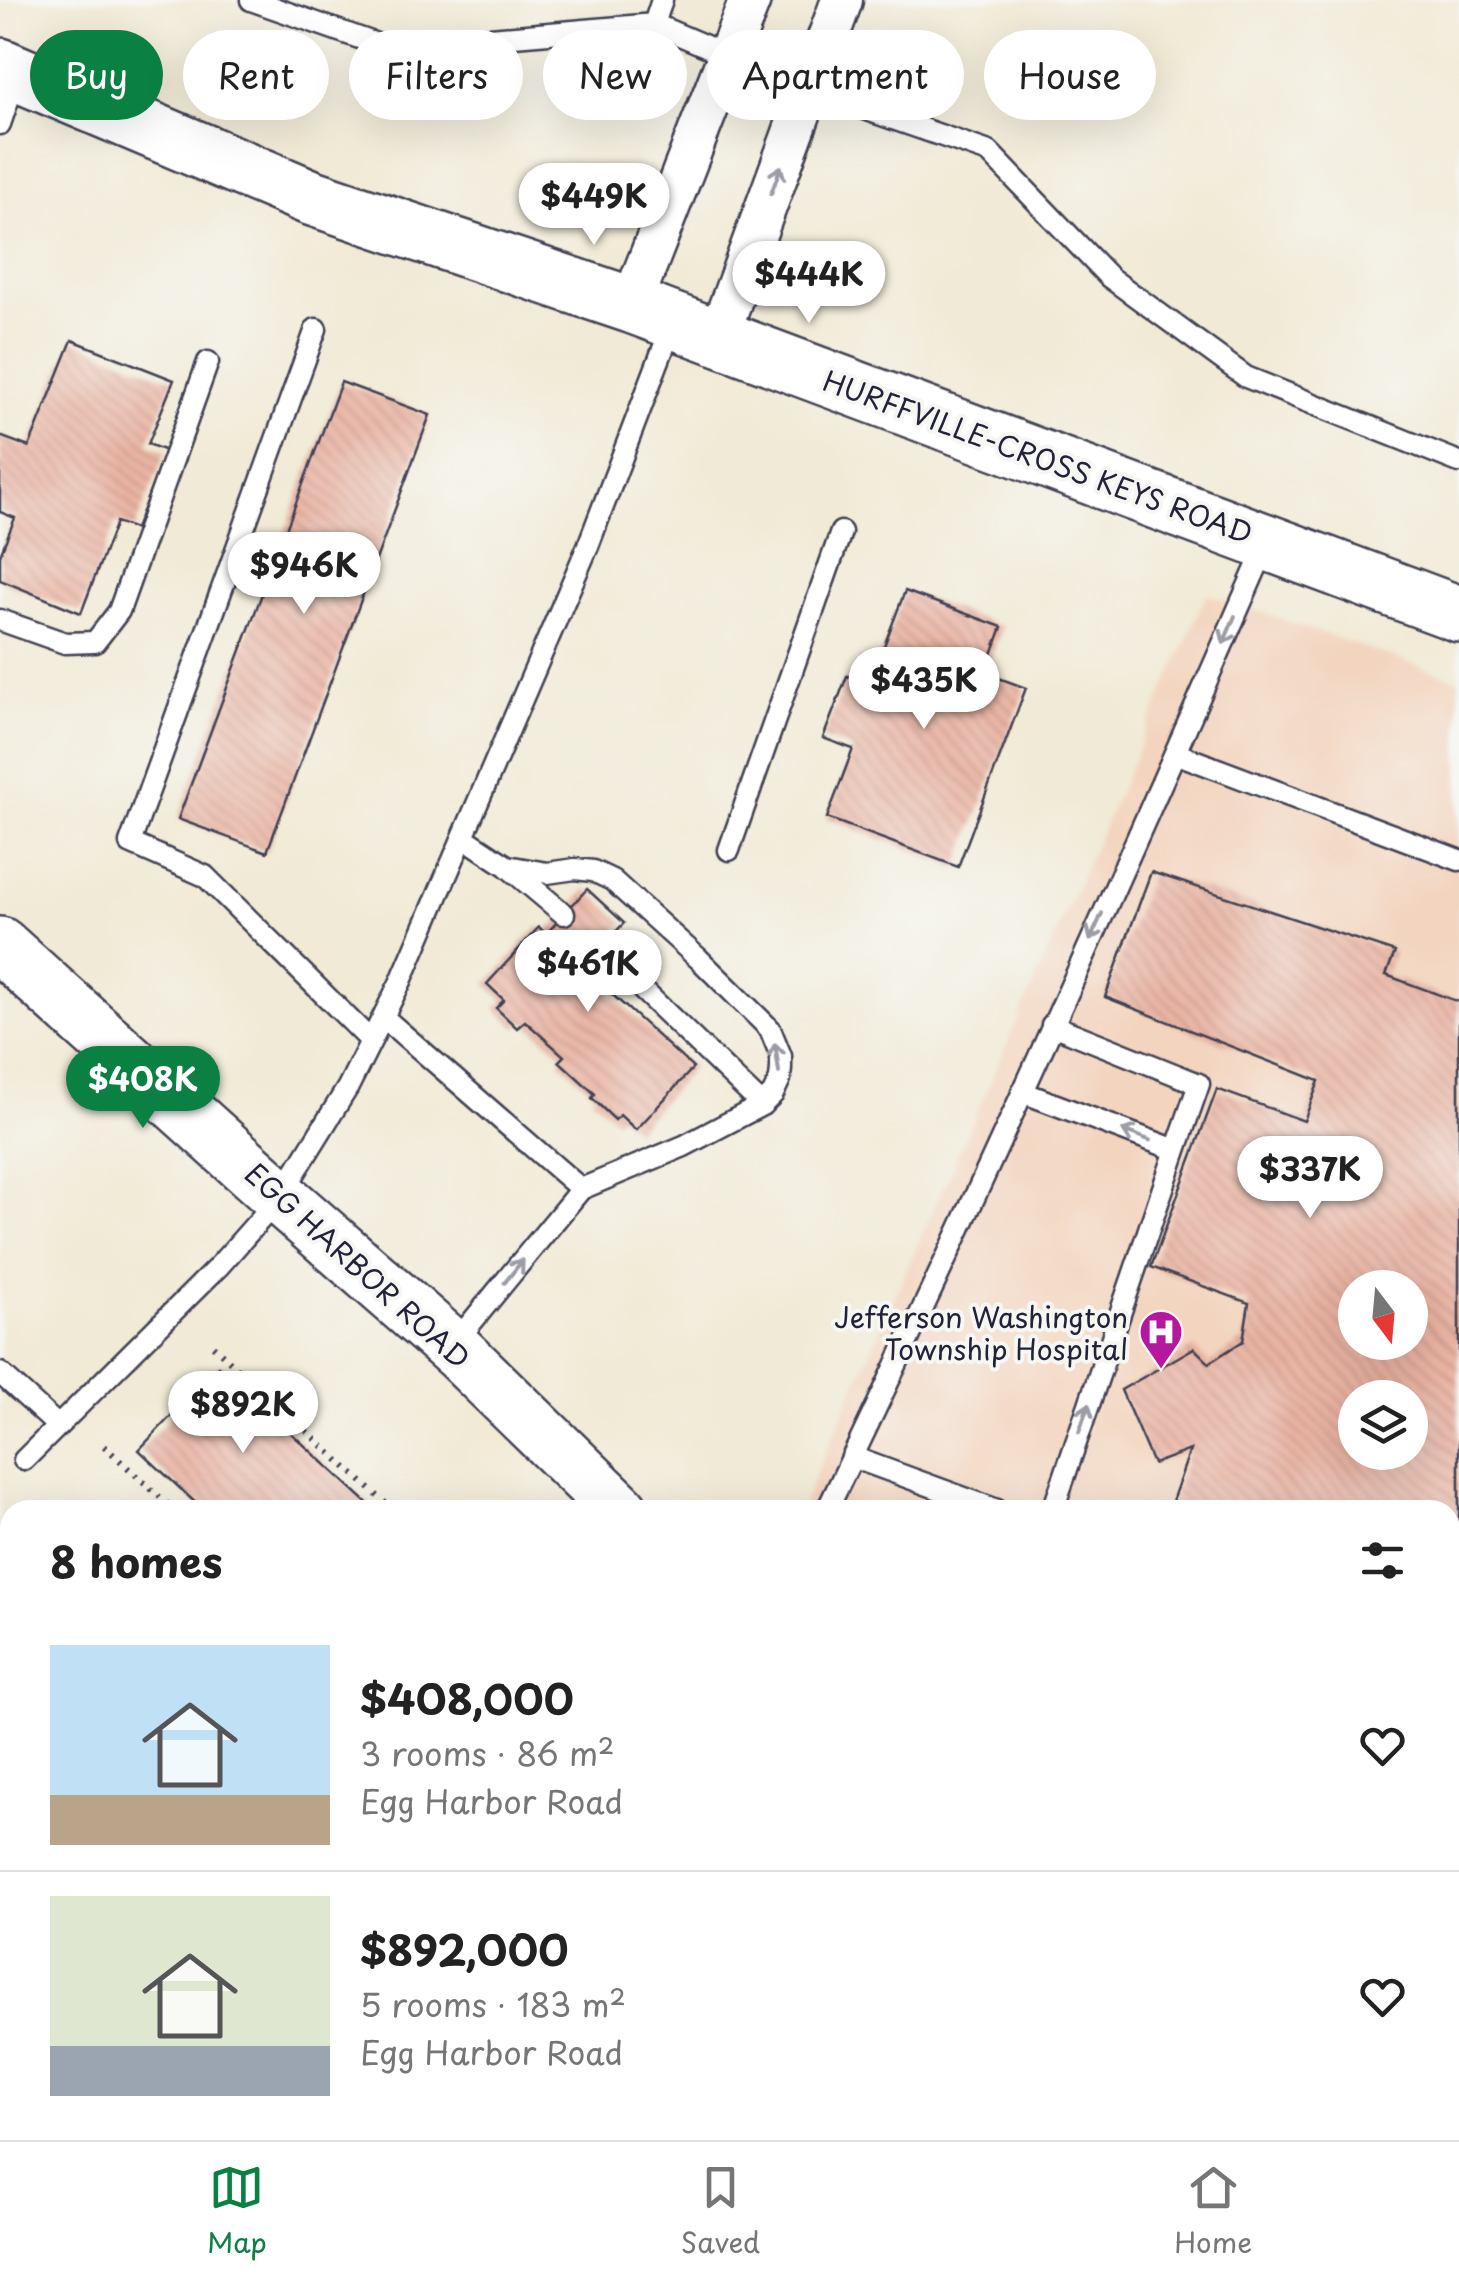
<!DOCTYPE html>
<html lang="en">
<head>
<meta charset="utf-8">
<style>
	:root { --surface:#fff; --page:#f6f6f6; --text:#222; --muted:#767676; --line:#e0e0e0; --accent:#0b8043 }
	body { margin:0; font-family:"Playpen Sans",sans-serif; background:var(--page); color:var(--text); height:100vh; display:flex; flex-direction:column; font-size:38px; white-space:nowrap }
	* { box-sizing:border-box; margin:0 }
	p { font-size:32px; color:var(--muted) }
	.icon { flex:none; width:55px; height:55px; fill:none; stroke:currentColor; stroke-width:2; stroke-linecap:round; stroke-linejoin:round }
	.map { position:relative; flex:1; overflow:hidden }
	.sheet { position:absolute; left:0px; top:1500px; width:1460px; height:640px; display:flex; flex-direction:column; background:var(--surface); border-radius:30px 30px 0 0; box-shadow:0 10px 40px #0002 }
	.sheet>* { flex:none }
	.banner { position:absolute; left:30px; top:30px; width:1400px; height:90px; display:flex; gap:20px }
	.needle { width:65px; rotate:164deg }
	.buttons { position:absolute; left:1338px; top:1270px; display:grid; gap:20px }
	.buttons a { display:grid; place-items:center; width:90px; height:90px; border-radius:50%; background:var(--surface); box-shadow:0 10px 40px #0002; font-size:50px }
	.price { position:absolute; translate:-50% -85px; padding:0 22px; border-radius:35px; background:#fff; color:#222; font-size:32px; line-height:65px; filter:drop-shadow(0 2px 5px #0008) }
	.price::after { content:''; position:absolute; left:50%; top:60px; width:30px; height:22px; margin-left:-15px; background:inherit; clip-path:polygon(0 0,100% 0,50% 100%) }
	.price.on { background:var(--accent); color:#fff }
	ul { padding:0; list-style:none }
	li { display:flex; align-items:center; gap:30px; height:250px; padding:0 50px }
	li+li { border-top:2px solid var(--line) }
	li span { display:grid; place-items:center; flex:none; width:280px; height:200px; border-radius:0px; color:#555 }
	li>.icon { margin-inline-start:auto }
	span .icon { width:120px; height:120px; fill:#fffc; stroke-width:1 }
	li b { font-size:42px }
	h2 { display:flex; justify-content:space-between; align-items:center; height:120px; padding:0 50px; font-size:42px }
	.tag { padding:0 35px; border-radius:45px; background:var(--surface); box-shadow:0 10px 40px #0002; font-size:35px; line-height:90px }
	.tag.on { background:var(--accent); color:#fff }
	.dock { display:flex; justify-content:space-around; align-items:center; height:140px; border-top:2px solid var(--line); background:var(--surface); font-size:28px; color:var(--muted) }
	.dock a { display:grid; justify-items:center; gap:5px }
	.dock .on { color:var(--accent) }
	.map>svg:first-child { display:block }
	.built { fill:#f3d4be; fill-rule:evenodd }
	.forest { fill:url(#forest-firs); stroke:#4e6954; stroke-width:2.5 }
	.building { fill:url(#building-back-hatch); fill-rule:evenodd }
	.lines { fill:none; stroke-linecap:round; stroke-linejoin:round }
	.service-casing { stroke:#414052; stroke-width:25 }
	.minor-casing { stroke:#414052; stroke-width:45 }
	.secondary-casing { stroke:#414052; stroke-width:60 }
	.path { stroke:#414052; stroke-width:6; stroke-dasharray:2.5 8; stroke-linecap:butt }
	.service { stroke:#fff; stroke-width:20 }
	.minor { stroke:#fff; stroke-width:40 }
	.secondary { stroke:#fff; stroke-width:55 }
	.oneway { stroke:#9c9ca7 }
	.labels { text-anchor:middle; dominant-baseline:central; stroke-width:8; stroke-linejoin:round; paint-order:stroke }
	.street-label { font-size:28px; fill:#22223b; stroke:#f6f6f2 }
	.poi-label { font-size:28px; fill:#22223b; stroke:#f6f6f2; text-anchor:end }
</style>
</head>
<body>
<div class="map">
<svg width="1459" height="2140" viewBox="0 0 1459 2140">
	<defs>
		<pattern id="forest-firs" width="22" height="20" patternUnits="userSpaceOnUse" patternTransform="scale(2.5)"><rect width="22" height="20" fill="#7ab06d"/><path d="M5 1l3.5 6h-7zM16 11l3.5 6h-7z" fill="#648f5b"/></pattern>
		<pattern id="building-back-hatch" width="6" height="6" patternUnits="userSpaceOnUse" patternTransform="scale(2.5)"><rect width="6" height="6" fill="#eab4a3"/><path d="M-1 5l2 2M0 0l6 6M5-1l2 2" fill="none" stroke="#c89a8d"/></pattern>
	</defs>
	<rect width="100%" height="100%" fill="#f6f6f2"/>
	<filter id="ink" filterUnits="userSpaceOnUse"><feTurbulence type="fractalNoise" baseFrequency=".01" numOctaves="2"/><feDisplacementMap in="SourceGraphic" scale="20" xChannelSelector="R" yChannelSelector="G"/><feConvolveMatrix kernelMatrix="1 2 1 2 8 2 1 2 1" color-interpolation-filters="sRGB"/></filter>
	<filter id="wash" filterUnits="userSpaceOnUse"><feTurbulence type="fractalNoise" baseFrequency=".0048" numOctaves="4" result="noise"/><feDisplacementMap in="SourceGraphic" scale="40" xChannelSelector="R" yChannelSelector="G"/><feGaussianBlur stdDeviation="2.25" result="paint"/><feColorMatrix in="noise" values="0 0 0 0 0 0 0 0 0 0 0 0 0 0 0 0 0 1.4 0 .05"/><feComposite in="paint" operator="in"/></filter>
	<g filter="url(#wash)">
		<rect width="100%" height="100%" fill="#f1ead6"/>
		<path class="built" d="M 1207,594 L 1459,680 L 1459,2140 L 1385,2140 L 1396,2130 L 1450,2130 L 1450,1510 L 800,1510 ZM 1355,1288 L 1410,1288 L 1410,1342 L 1355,1342 ZM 1355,1398 L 1410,1398 L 1410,1452 L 1355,1452 Z"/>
		<path class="forest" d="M 0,1748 L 10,1760 L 10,2130 L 322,2130 L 319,2140 L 0,2140 Z
			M 961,2130 L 1172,2130 L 1182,2140 L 948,2140 Z"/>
		<g id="blocks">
			<path class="building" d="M 72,340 L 174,380 L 148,444 L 166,451 L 135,529 L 116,522 L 81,613 L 0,580 L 0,555 L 15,518 L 0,512 L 0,436 L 29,447 Z
				M 341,382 L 430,415 L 267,852 L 178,819 Z
				M 905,591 L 1002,627 L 985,673 L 1026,688 L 958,867 L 827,818 L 853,749 L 823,738 L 847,676 L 869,685 Z
				M 1151,872 L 1395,952 L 1386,975 L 1459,1002 L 1459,1663 L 1450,1686 L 1450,1510 L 1169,1510 L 1190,1450 L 1153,1464 L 1121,1390 L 1194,1348 L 1209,1363 L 1243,1341 L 1249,1303 L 1151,1267 L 1217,1089 L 1304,1121 L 1319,1081 L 1105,997 ZM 1355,1288 L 1410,1288 L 1410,1342 L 1355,1342 ZM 1355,1398 L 1410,1398 L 1410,1452 L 1355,1452 Z
				M 587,889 L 624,923 L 582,967 L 693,1068 L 636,1130 L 620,1115 L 615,1120 L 592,1098 L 595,1094 L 559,1061 L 564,1056 L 525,1021 L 517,1028 L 496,1008 L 504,1000 L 487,984 L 539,927 L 546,934 Z
				M 218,1366 L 375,1510 L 203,1510 L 139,1450 Z
				M 440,2130 L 824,2130 L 815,2140 L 451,2140 Z"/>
		</g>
	</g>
	<g filter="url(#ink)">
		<use href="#blocks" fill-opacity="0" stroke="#414052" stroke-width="2.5"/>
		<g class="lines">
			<defs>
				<path id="service" d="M 251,0 L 385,47 L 654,24 L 662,0
					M 654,24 L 809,90 L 989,152 L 1109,277 L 1246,377 L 1459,462
					M 0,124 L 17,74
					M 316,329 L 130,843 L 205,876 L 371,1041
					M 0,620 L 65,643 L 95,642 L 119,611 L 208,362
					M 1175,753 L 1459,860
					M 729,850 L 841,532
					M 508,867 L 564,914
					M 600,949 L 762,1105
					M 383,1017 L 581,1189
					M 1052,1025 L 1199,1084 L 1176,1150
					M 1022,1092 L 1176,1150 L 1053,1510
					M 453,1345 L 581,1189 L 684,1146 L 762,1105 L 773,1094 L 780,1079 L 781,1068 L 781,1056 L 770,1029 L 699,959 L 612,880 L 593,871 L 575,869 L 547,873 L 507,866 L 463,837
					M 0,1373 L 58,1426
					M 852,1457 L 997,1510
					M 24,1460 L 218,1267 L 280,1197 L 348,1087 L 401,981 L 588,546 L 673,323
					M 827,1510 C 981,1191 1126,867 1267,543
					M 1450,2090 L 1459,2096"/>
				<path id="minor" d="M 631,305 L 750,0
					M 718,337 L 842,0"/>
				<path id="secondary" d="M 0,66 L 310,197 L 631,305 L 1459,614
					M 0,945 L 280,1197 L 460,1354 L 620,1510
					M 1280,2130 L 1291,2140"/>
			</defs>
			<use href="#service" class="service-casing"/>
			<use href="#minor" class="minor-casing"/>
			<use href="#secondary" class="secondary-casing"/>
			<path class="path" d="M 213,1346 L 393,1510
				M 104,1446 L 174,1510"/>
			<use href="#service" class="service"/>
			<use href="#minor" class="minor"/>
			<use href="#secondary" class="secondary"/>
		</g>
		<defs><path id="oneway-shaft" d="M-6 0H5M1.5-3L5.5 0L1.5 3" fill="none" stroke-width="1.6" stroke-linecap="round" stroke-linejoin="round" transform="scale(2.5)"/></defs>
		<g class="oneway">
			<use href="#oneway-shaft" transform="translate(776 180) rotate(-70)"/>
			<use href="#oneway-shaft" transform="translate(1229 630) rotate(113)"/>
			<use href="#oneway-shaft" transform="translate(1096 927) rotate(114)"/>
			<use href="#oneway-shaft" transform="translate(777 1058) rotate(-98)"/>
			<use href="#oneway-shaft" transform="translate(1136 1135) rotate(-159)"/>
			<use href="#oneway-shaft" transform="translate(514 1271) rotate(-51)"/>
			<use href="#oneway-shaft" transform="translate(1084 1418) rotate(-71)"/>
		</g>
	</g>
	<defs>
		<symbol id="hospital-pin" viewBox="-11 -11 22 30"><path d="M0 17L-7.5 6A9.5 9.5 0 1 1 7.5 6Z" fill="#b5179e" stroke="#f6f6f2"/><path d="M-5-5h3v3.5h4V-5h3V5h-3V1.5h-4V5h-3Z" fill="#fff"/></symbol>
	</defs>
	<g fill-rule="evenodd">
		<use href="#hospital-pin" x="1136" y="1307" width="50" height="68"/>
	</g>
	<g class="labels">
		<g class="street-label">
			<text transform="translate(1038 456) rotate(20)">HURFFVILLE-CROSS KEYS ROAD</text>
			<text transform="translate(358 1265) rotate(42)">EGG HARBOR ROAD</text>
		</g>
		<g class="poi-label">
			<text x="1128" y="1316">Jefferson Washington<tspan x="1128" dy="32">Township Hospital</tspan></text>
		</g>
	</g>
</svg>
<div class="buttons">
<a><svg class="needle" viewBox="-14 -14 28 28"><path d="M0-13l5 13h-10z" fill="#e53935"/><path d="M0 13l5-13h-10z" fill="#767676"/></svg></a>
<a><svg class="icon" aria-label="layers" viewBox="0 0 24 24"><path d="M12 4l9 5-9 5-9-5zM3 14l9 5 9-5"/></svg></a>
</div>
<b class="price" style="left:594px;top:248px">$449K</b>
<b class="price" style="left:809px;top:326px">$444K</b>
<b class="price" style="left:304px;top:617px">$946K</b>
<b class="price" style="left:924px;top:732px">$435K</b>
<b class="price" style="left:588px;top:1015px">$461K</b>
<b class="price on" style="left:143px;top:1131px">$408K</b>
<b class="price" style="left:1310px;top:1221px">$337K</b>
<b class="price" style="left:243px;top:1456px">$892K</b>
<div class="banner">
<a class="tag on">Buy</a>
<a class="tag">Rent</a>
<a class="tag">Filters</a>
<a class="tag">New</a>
<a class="tag">Apartment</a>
<a class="tag">House</a>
</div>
<section class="sheet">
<h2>8 homes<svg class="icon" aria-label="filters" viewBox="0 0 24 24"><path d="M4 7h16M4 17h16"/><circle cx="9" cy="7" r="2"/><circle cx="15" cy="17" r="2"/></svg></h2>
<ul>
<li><span style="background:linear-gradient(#bfe0f5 75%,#b9a48a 0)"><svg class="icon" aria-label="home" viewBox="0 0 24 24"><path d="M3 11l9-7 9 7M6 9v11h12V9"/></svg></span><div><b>$408,000</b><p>3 rooms · 86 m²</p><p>Egg Harbor Road</p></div><svg class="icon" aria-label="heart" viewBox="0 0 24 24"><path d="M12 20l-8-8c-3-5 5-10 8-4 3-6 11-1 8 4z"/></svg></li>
<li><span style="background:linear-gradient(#dfe7d0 75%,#9aa5b1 0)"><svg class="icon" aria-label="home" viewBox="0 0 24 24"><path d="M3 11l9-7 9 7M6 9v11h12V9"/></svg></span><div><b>$892,000</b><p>5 rooms · 183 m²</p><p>Egg Harbor Road</p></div><svg class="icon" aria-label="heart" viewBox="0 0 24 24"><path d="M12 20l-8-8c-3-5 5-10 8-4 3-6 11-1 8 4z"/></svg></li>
</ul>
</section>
</div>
<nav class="dock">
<a class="on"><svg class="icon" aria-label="map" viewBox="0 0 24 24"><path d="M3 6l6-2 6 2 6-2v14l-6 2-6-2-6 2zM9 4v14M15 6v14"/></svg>Map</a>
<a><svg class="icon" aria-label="saved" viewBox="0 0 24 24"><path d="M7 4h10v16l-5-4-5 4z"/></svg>Saved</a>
<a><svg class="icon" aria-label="home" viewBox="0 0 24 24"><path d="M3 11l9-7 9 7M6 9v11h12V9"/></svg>Home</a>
</nav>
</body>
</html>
